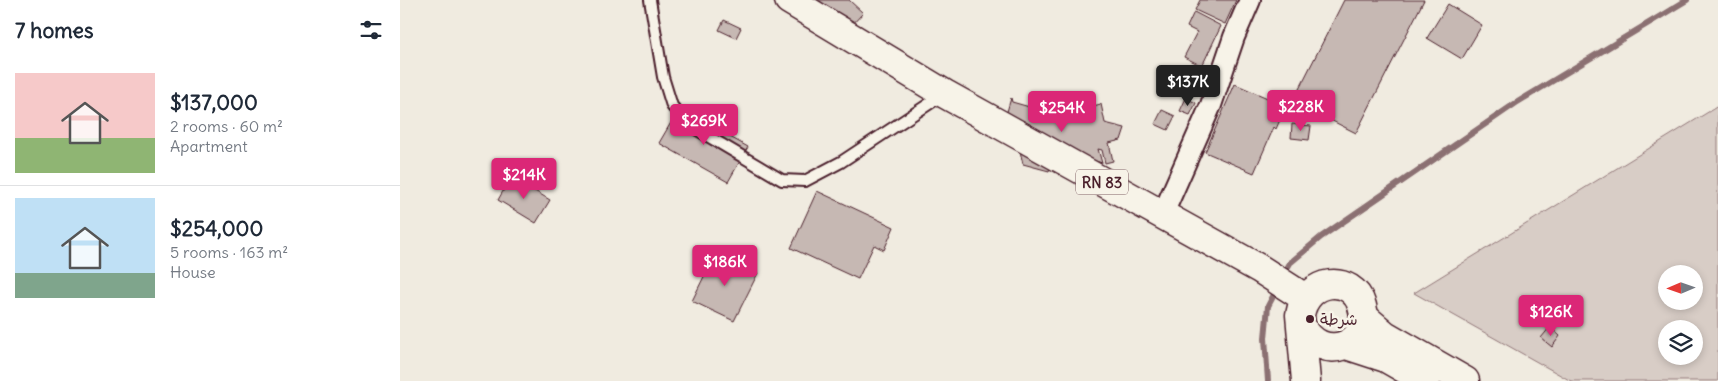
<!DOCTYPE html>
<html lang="en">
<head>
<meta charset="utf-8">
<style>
	:root { --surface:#fff; --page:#f2f2f3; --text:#1f2937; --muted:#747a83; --line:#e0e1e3; --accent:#db2777 }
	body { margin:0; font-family:Delius,"Playpen Sans Arabic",sans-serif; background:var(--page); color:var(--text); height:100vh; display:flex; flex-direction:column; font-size:19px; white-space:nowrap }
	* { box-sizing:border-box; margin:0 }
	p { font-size:16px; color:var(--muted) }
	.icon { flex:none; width:28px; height:28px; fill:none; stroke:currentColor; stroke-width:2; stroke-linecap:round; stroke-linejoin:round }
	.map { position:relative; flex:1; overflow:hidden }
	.details { display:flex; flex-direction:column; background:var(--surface); width:400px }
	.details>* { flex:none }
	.needle { width:32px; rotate:268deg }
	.buttons { position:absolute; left:1258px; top:265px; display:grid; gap:10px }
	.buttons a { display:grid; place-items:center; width:45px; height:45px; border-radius:50%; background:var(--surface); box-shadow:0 2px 8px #0003; font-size:25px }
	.price { position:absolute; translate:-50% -42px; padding:0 11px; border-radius:5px; background:var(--accent); color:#fff; font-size:16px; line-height:32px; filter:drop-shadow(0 1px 2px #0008) }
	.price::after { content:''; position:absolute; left:50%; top:30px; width:15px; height:11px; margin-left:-8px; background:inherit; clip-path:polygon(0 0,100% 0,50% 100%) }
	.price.current { background:#222; color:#fff }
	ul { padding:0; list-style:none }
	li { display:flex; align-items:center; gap:15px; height:125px; padding:0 15px }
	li+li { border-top:1px solid var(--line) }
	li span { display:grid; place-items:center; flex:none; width:140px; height:100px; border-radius:0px; color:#555 }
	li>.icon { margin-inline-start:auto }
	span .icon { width:60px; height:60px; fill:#fffc; stroke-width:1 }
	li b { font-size:21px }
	h2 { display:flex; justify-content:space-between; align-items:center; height:60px; padding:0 15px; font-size:21px }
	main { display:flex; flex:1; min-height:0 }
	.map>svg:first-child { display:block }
	.green { fill:#d8cdc6; stroke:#917678; fill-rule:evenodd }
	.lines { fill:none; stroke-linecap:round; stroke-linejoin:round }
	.stream { stroke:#8b6f72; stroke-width:6 }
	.building { fill:#c6b8b3; stroke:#4a1f2b }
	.lane-casing { stroke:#4a1f2b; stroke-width:14 }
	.street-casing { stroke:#4a1f2b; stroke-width:24 }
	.primary-casing { stroke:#4a1f2b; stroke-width:31 }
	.lane { stroke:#f7f3e8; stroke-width:10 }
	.street { stroke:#f7f3e8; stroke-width:20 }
	.primary { stroke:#f7f3e8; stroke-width:28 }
	.poi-dot { fill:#4a1f2b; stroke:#f7f3e8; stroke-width:2 }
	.labels { text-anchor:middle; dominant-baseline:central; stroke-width:5; stroke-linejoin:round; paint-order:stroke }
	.shield { fill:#f7f3e8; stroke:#7e5f64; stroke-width:1 }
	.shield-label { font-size:15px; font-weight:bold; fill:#4a1f2b }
	.poi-label { font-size:16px; fill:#4a1f2b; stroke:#f7f3e8; text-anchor:start }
</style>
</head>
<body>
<main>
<section class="details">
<h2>7 homes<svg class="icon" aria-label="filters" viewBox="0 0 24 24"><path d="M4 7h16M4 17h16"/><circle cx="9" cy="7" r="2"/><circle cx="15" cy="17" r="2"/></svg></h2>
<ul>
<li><span style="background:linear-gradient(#f6c9c9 65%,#8fb573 0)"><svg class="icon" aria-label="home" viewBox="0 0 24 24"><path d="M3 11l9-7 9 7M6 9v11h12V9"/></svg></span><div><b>$137,000</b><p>2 rooms · 60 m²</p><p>Apartment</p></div></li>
<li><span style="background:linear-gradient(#bfe0f5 75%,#7fa58c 0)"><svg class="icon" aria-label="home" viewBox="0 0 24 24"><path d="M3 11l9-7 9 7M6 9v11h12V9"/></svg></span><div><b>$254,000</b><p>5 rooms · 163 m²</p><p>House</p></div></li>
</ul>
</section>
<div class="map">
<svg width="1318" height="381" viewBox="0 0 1318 381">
	<rect width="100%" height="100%" fill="#f0ebe0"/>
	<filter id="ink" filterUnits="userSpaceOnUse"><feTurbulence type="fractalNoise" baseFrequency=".02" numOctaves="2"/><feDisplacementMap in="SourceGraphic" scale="10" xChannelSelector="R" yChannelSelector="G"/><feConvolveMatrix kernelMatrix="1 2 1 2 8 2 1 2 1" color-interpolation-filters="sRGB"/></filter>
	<g filter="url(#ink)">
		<path class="green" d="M 1318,106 L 1318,381 L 1171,381 L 1014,293 ZM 1266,274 L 1294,274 L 1294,301 L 1266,301 ZM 1266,329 L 1294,329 L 1294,356 L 1266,356 Z"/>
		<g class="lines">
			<path class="stream" d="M 883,276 L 890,263 L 921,237 L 1116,103 L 1287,0
				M 868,381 L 865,338 L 868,306 L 878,287"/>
		</g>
		<path class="building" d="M 396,0 L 449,0 L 463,13 L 438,40 Z
			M 800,0 L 836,0 L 825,24 L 795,10 Z
			M 944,0 L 1024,0 L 956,133 L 893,101 Z
			M 1048,4 L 1082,25 L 1062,59 L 1027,38 Z
			M 794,12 L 821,26 L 802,66 L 784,57 L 797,32 L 787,27 Z
			M 324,20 L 341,28 L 336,38 L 319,30 Z
			M 835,84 L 886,106 L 876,129 L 874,127 L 854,173 L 805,152 Z
			M 611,98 L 612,102 L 654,114 L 657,104 L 669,108 L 666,98 L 693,106 L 701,104 L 705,123 L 725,128 L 721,140 L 709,143 L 713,161 L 705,163 L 702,150 L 698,149 L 702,163 L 686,158 L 652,160 L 649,171 L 623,164 L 619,147 L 606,115 Z
			M 786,98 L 796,103 L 790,115 L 780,111 Z
			M 762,110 L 775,116 L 768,130 L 755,124 Z
			M 276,114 L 293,123 L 296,118 L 348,147 L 328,182 L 259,143 Z
			M 892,124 L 911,126 L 909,140 L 891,138 Z
			M 111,177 L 150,200 L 136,223 L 98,200 Z
			M 417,191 L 494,227 L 484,250 L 474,245 L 458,279 L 391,248 Z
			M 316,252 L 358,273 L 334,321 L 292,301 Z
			M 1150,327 L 1160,336 L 1152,347 L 1141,338 Z"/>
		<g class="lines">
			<defs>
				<path id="lane" d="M 250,0 L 263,77 L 272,106 L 289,125 L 382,180 L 405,181 L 441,162 L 544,94"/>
				<path id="street" d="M 762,216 L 811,105 L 834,37 L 850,0"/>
				<path id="primary" d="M 389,0 L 545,94 L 860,269 L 905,298
					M 964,317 L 985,335 L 1065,381
					M 901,325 C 921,366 974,345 962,306 C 952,273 906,278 900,315 L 906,381
					M 946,345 L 986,358 L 1026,381"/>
			</defs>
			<use href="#lane" class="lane-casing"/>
			<use href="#street" class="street-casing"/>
			<use href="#primary" class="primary-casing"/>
			<use href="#lane" class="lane"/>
			<use href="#street" class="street"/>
			<use href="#primary" class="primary"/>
		</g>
	</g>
	<circle class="poi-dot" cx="910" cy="319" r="5"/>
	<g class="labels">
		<rect class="shield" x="676" y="169.5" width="52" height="25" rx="4"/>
		<g class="shield-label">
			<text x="702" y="182">RN 83</text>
		</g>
		<g class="poi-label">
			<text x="920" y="319">شرطة</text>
		</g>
	</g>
</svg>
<div class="buttons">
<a><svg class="needle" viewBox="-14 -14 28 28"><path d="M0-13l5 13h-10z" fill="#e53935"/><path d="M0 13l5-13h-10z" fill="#747a83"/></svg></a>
<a><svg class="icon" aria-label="layers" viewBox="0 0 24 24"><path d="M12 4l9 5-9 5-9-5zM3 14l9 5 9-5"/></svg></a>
</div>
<b class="price current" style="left:788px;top:107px">$137K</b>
<b class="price" style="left:901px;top:132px">$228K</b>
<b class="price" style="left:662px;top:133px">$254K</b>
<b class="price" style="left:304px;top:146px">$269K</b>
<b class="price" style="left:124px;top:200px">$214K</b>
<b class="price" style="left:325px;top:287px">$186K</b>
<b class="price" style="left:1151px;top:337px">$126K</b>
</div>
</main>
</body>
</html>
